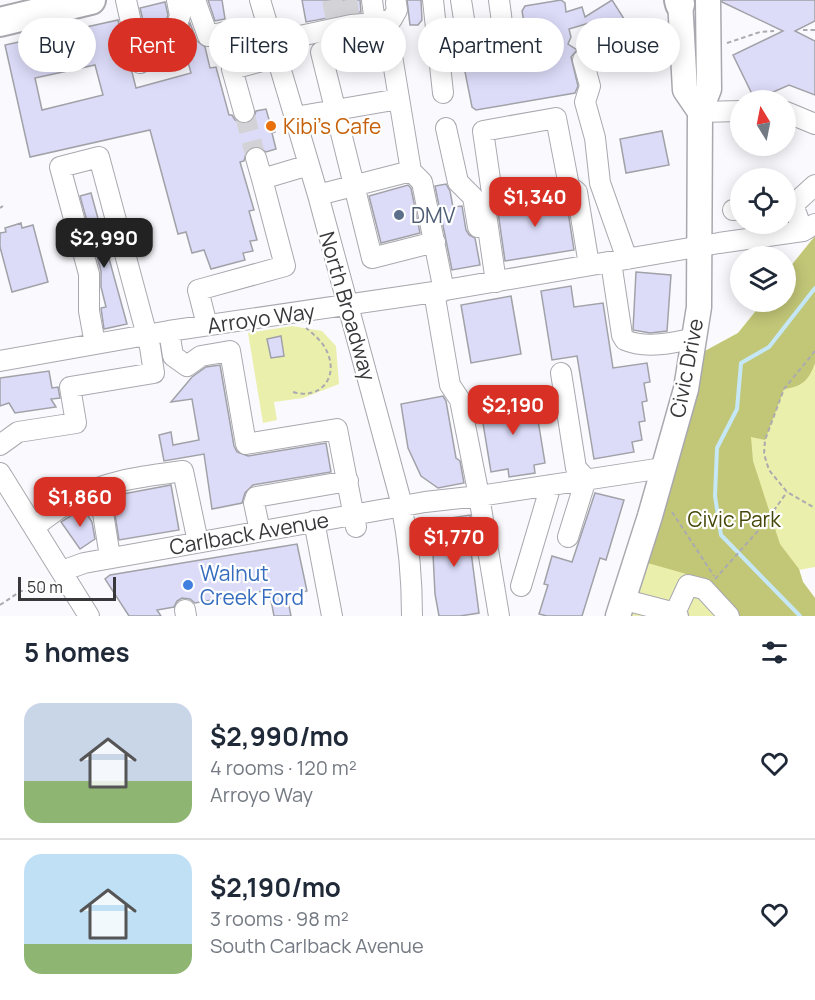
<!DOCTYPE html>
<html lang="en">
<head>
<meta charset="utf-8">
<style>
	:root { --surface:#fff; --page:#f6f6f7; --text:#1f2937; --muted:#747a83; --line:#e0e1e3; --accent:#d93025 }
	body { margin:0; font-family:Manrope,sans-serif; background:var(--page); color:var(--text); height:100vh; display:flex; flex-direction:column; font-size:22px; white-space:nowrap }
	* { box-sizing:border-box; margin:0 }
	p { font-size:20px; color:var(--muted) }
	.icon { flex:none; width:33px; height:33px; fill:none; stroke:currentColor; stroke-width:2; stroke-linecap:round; stroke-linejoin:round }
	.map { position:relative; height:616px; overflow:hidden }
	.panel { display:flex; flex-direction:column; background:var(--surface); flex:1 }
	.panel>* { flex:none }
	.top-card { position:absolute; left:18px; top:18px; width:780px; height:54px; display:flex; gap:12px }
	.needle { width:39px; rotate:350deg }
	.buttons { position:absolute; left:730px; top:90px; display:grid; gap:12px }
	.buttons a { display:grid; place-items:center; width:66px; height:66px; border-radius:50%; background:var(--surface); box-shadow:0 3px 15px #0003; font-size:30px }
	.scale { position:absolute; left:18px; bottom:15px; width:98px; box-sizing:border-box; padding-left:6px; border:3px solid #38383b; border-top:0; font-size:16px; line-height:21px; white-space:nowrap; color:#38383b; -webkit-text-stroke:4px #fff; paint-order:stroke }
	.price { position:absolute; translate:-50% -51px; padding:0 14px; border-radius:12px; background:var(--accent); color:#fff; font-size:20px; line-height:39px; filter:drop-shadow(0 2px 3px #0008) }
	.price::after { content:''; position:absolute; left:50%; top:36px; width:18px; height:14px; margin-left:-9px; background:inherit; clip-path:polygon(0 0,100% 0,50% 100%) }
	.price.current { background:#222; color:#fff }
	ul { padding:0; list-style:none }
	li { display:flex; align-items:center; gap:18px; height:150px; padding:0 24px }
	li+li { border-top:2px solid var(--line) }
	li span { display:grid; place-items:center; flex:none; width:168px; height:120px; border-radius:18px; color:#555 }
	li>.icon { margin-inline-start:auto }
	span .icon { width:72px; height:72px; fill:#fffc; stroke-width:1 }
	li b { font-size:26px }
	h2 { display:flex; justify-content:space-between; align-items:center; height:72px; padding:0 24px; font-size:26px }
	.chip { padding:0 21px; border-radius:27px; background:var(--surface); box-shadow:0 3px 15px #0003; font-size:21px; line-height:54px }
	.chip.current { background:var(--accent); color:#fff }
	.map>svg:first-child { display:block }
	.green { fill:#ebefac }
	.forest { fill:#c2c677 }
	.lines { fill:none; stroke-linecap:round; stroke-linejoin:round }
	.stream { stroke:#c6e8f6; stroke-width:4 }
	.building { fill:#dcdcf9; stroke:#a1a1a8; stroke-width:1.5; fill-rule:evenodd }
	.minor-tunnel { stroke:#d3d3d7; stroke-width:20; stroke-dasharray:20 10; stroke-linecap:butt }
	.minor-casing { stroke:#a8a8af; stroke-width:22 }
	.major-casing { stroke:#a8a8af; stroke-width:27 }
	.highway-casing { stroke:#a8a8af; stroke-width:32 }
	.path { stroke:#ababaf; stroke-width:2; stroke-dasharray:4.5 3; stroke-linecap:butt }
	.minor { stroke:#fff; stroke-width:20 }
	.major { stroke:#fff; stroke-width:24 }
	.highway { stroke:#fff; stroke-width:28 }
	.food-dot { fill:#e8710a; stroke:#fff; stroke-width:2 }
	.service-dot { fill:#5c6f8a; stroke:#fff; stroke-width:2 }
	.shop-dot { fill:#3f7fe0; stroke:#fff; stroke-width:2 }
	.labels { text-anchor:middle; dominant-baseline:central; stroke-width:4.5; stroke-linejoin:round; paint-order:stroke }
	.food-label { font-size:21px; fill:#c56008; stroke:#fff; text-anchor:start }
	.service-label { font-size:21px; fill:#4e5e75; stroke:#fff; text-anchor:start }
	.street-label { font-size:21px; fill:#38383b; stroke:#fff }
	.park-label { font-size:21px; fill:#454608; stroke:#fff }
	.shop-label { font-size:21px; fill:#366cbe; stroke:#fff; text-anchor:start }
</style>
</head>
<body>
<div class="map">
<svg width="815" height="616" viewBox="0 0 815 616">
	<rect width="100%" height="100%" fill="#fafafe"/>
	<path class="green" d="M 815,236 L 815,567 L 799,570 L 803,582 L 815,598 L 815,616 L 618,616 L 692,358 L 738,333 L 763,302 L 786,302 L 786,272 Z
		M 292,326 L 322,331 L 336,346 L 339,384 L 303,398 L 274,402 L 277,420 L 263,423 L 248,333 Z"/>
	<path class="forest" d="M 815,236 L 815,363 C 809,380 802,387 784,389 L 765,440 L 751,437 L 753,461 L 780,544 L 799,569 L 803,582 L 815,598 L 815,616 L 734,616 L 697,577 L 637,560 L 692,358 L 738,333 L 763,302 L 786,302 L 786,272 Z"/>
	<g class="lines">
		<path class="stream" d="M 800,616 L 721,535 L 715,496 L 717,448 L 737,409 L 741,363 L 769,347 L 815,288"/>
	</g>
	<path class="building" d="M 208,0 L 222,0 L 225,19 L 215,21 Z
		M 302,0 L 360,0 L 361,12 L 306,22 Z
		M 407,0 L 421,0 L 422,20 L 418,25 L 410,25 Z
		M 561,0 L 565,3 L 566,12 L 582,7 L 585,17 L 612,0 L 628,25 L 613,34 L 603,19 L 569,29 L 571,37 L 568,44 L 577,50 L 571,57 L 578,86 L 575,93 L 476,110 L 472,107 L 465,72 L 467,69 L 530,57 L 522,11 L 525,6 Z
		M 722,0 L 815,0 L 815,21 L 795,31 L 815,41 L 815,95 L 789,85 L 755,100 L 733,55 L 783,31 L 722,2 Z
		M 165,2 L 168,15 L 163,29 L 146,33 L 140,8 Z
		M 118,20 L 128,66 L 132,72 L 136,88 L 191,73 L 183,44 L 190,23 L 197,41 L 205,47 L 210,68 L 216,67 L 229,115 L 232,115 L 235,120 L 240,123 L 247,124 L 253,120 L 256,111 L 266,109 L 270,123 L 273,122 L 275,132 L 272,133 L 276,149 L 266,152 L 259,147 L 252,147 L 247,150 L 244,161 L 240,162 L 254,210 L 249,211 L 257,240 L 250,241 L 253,251 L 243,253 L 245,260 L 211,269 L 204,250 L 192,253 L 186,232 L 178,234 L 150,130 L 30,157 L 5,45 ZM 95,65 L 103,95 L 42,110 L 35,78 Z
		M 653,20 L 654,32 L 636,33 L 635,21 Z
		M 662,131 L 669,165 L 626,173 L 620,139 Z
		M 446,184 L 450,191 L 453,207 L 462,206 L 466,230 L 469,235 L 475,238 L 480,265 L 452,270 L 435,186 Z
		M 408,185 L 411,188 L 420,233 L 381,243 L 369,196 Z
		M 91,193 L 127,324 L 104,329 L 101,308 L 106,307 L 101,287 L 101,271 L 80,196 Z
		M 561,195 L 566,199 L 574,250 L 505,261 L 498,212 L 504,204 Z
		M 21,223 L 22,228 L 33,225 L 48,282 L 12,292 L 0,247 L 0,233 L 6,232 L 5,228 Z
		M 636,272 L 671,275 L 667,331 L 650,333 L 633,330 Z
		M 571,286 L 574,307 L 603,303 L 613,368 L 647,363 L 650,382 L 644,383 L 647,401 L 642,402 L 645,421 L 639,422 L 642,440 L 632,442 L 634,452 L 594,459 L 577,356 L 552,360 L 541,291 Z
		M 511,296 L 521,354 L 471,363 L 461,305 Z
		M 281,336 L 284,356 L 271,358 L 267,339 Z
		M 220,365 L 234,446 L 237,452 L 248,456 L 326,443 L 331,472 L 253,485 L 245,493 L 242,503 L 212,509 L 204,454 L 164,461 L 159,435 L 171,432 L 173,445 L 199,440 L 192,399 L 171,402 L 192,377 L 206,367 Z
		M 49,371 L 52,388 L 58,387 L 60,398 L 51,399 L 56,407 L 15,413 L 9,403 L 0,406 L 0,378 Z
		M 443,396 L 446,401 L 456,458 L 460,461 L 464,483 L 438,488 L 421,476 L 408,448 L 401,404 Z
		M 534,396 L 545,463 L 534,465 L 535,473 L 509,477 L 508,469 L 491,472 L 480,405 Z
		M 171,485 L 179,530 L 119,540 L 112,496 Z
		M 595,493 L 624,500 L 606,560 L 600,558 L 582,616 L 547,616 L 539,614 L 548,585 L 544,584 L 552,556 L 572,562 Z
		M 83,508 L 92,522 L 95,539 L 80,549 L 61,522 Z
		M 470,515 L 474,538 L 470,544 L 479,613 L 460,616 L 439,616 L 435,594 L 432,534 L 444,519 Z
		M 297,544 L 307,591 L 287,596 L 291,616 L 274,616 L 269,590 L 195,603 L 190,599 L 182,598 L 177,601 L 174,607 L 157,610 L 161,616 L 129,616 L 105,579 L 110,575 Z"/>
	<g class="lines">
		<path class="minor-tunnel" d="M 332,0 L 336,21
			M 347,0 L 350,18
			M 244,112 L 256,158"/>
		<defs>
			<path id="minor" d="M 126,0 L 140,63
				M 195,0 L 208,36 L 239,29
				M 260,0 L 318,195 L 399,494 C 408,534 412,575 412,616
				M 433,0 L 443,93
				M 461,0 L 468,45 C 508,38 504,39 499,0
				M 375,23 L 392,19 L 397,10 L 396,3
				M 272,42 L 351,25 L 375,23 L 372,0
				M 149,48 L 171,42 L 180,16 L 177,0
				M 583,60 L 590,86 L 585,102 L 595,138 L 600,183 L 627,259
				M 244,112 L 232,69 L 277,57
				M 700,112 L 741,111
				M 786,112 L 815,124
				M 295,117 L 399,99
				M 446,128 L 458,182 L 473,197 L 478,227
				M 256,158 L 262,179
				M 411,171 L 389,38 L 321,52 L 372,258 L 435,242
				M 318,195 L 411,171 L 422,182 L 444,291
				M 793,205 L 815,185
				M 786,206 L 793,205 L 803,231
				M 733,210 L 741,209
				M 611,262 L 622,335 L 625,340 C 645,349 674,343 695,338
				M 496,282 L 485,207 L 493,200 L 483,131 L 556,118 L 569,186 L 577,192 L 589,265
				M 434,292 L 450,385 L 460,400 L 479,496 L 499,616
				M 207,325 L 198,290 L 285,266 L 262,179 L 309,165
				M 169,331 L 173,356 L 187,366 L 201,356 L 230,351 L 246,444 L 337,429 L 356,527
				M 0,361 L 169,331 L 434,292 L 719,243 L 803,231 L 815,224
				M 561,373 L 576,468 L 586,479 L 568,537
				M 0,445 L 18,432 L 76,423 L 70,387 L 154,373 L 150,347 L 99,157 L 60,167 L 89,274 L 89,311 L 95,344
				M 0,473 L 89,616
				M 99,488 L 110,557
				M 314,521 L 332,616
				M 34,527 C 46,518 59,508 72,500 C 105,480 146,476 183,471 L 198,542
				M 260,531 L 254,503 L 256,497 L 348,481
				M 62,571 L 84,563 L 425,502 L 479,496 L 663,468
				M 521,586 L 551,485
				M 625,600 L 675,613 L 673,616
				M 185,610 L 186,616
				M 678,616 L 675,613 L 688,585 L 704,589 L 729,616"/>
			<path id="major" d="M 680,0 L 685,90 L 700,112
				M 618,616 L 650,516 L 686,389 L 699,307 L 700,112 L 709,89 L 708,0"/>
			<path id="highway" d="M 679,0 L 680,4
				M 0,22 L 91,0"/>
		</defs>
		<use href="#minor" class="minor-casing"/>
		<use href="#major" class="major-casing"/>
		<use href="#highway" class="highway-casing"/>
		<path class="path" d="M 803,30 L 815,30
			M 727,43 L 760,32 L 774,31
			M 0,208 L 3,206
			M 815,351 L 784,389 L 765,440 L 764,454 L 769,470 L 787,492 L 815,508
			M 293,392 C 319,400 338,379 328,354 C 324,343 315,335 306,328
			M 672,512 L 714,576
			M 715,579 L 765,523 L 787,492
			M 0,605 L 21,591 L 38,591 L 43,588"/>
		<use href="#minor" class="minor"/>
		<use href="#major" class="major"/>
		<use href="#highway" class="highway"/>
	</g>
	<circle class="food-dot" cx="271" cy="126" r="6"/>
	<circle class="service-dot" cx="399" cy="215" r="6"/>
	<circle class="shop-dot" cx="188" cy="585" r="6"/>
	<g class="labels">
		<g class="food-label">
			<text x="283" y="126">Kibi's Cafe</text>
		</g>
		<g class="service-label">
			<text x="411" y="215">DMV</text>
		</g>
		<g class="street-label">
			<text transform="translate(348 306) rotate(74)">North Broadway</text>
			<text transform="translate(261 318) rotate(-8)">Arroyo Way</text>
			<text transform="translate(686 368) rotate(-79)">Civic Drive</text>
			<text transform="translate(249 533) rotate(-10)">Carlback Avenue</text>
		</g>
		<g class="park-label">
			<text x="734" y="519">Civic Park</text>
		</g>
		<g class="shop-label">
			<text x="200" y="573">Walnut<tspan x="200" dy="24">Creek Ford</tspan></text>
		</g>
	</g>
</svg>
<div class="buttons">
<a><svg class="needle" viewBox="-14 -14 28 28"><path d="M0-13l5 13h-10z" fill="#e53935"/><path d="M0 13l5-13h-10z" fill="#747a83"/></svg></a>
<a><svg class="icon" aria-label="locate" viewBox="0 0 24 24"><circle cx="12" cy="12" r="6"/><path d="M12 2v4M12 18v4M2 12h4M18 12h4"/></svg></a>
<a><svg class="icon" aria-label="layers" viewBox="0 0 24 24"><path d="M12 4l9 5-9 5-9-5zM3 14l9 5 9-5"/></svg></a>
</div>
<div class="scale">50 m</div>
<b class="price" style="left:535px;top:228px">$1,340</b>
<b class="price current" style="left:104px;top:269px">$2,990</b>
<b class="price" style="left:513px;top:436px">$2,190</b>
<b class="price" style="left:80px;top:528px">$1,860</b>
<b class="price" style="left:454px;top:568px">$1,770</b>
<div class="top-card">
<a class="chip">Buy</a>
<a class="chip current">Rent</a>
<a class="chip">Filters</a>
<a class="chip">New</a>
<a class="chip">Apartment</a>
<a class="chip">House</a>
</div>
</div>
<section class="panel">
<h2>5 homes<svg class="icon" aria-label="filters" viewBox="0 0 24 24"><path d="M4 7h16M4 17h16"/><circle cx="9" cy="7" r="2"/><circle cx="15" cy="17" r="2"/></svg></h2>
<ul>
<li><span style="background:linear-gradient(#c9d6e8 65%,#8fb573 0)"><svg class="icon" aria-label="home" viewBox="0 0 24 24"><path d="M3 11l9-7 9 7M6 9v11h12V9"/></svg></span><div><b>$2,990/mo</b><p>4 rooms · 120 m²</p><p>Arroyo Way</p></div><svg class="icon" aria-label="heart" viewBox="0 0 24 24"><path d="M12 20l-8-8c-3-5 5-10 8-4 3-6 11-1 8 4z"/></svg></li>
<li><span style="background:linear-gradient(#bfe0f5 75%,#8fb573 0)"><svg class="icon" aria-label="home" viewBox="0 0 24 24"><path d="M3 11l9-7 9 7M6 9v11h12V9"/></svg></span><div><b>$2,190/mo</b><p>3 rooms · 98 m²</p><p>South Carlback Avenue</p></div><svg class="icon" aria-label="heart" viewBox="0 0 24 24"><path d="M12 20l-8-8c-3-5 5-10 8-4 3-6 11-1 8 4z"/></svg></li>
</ul>
</section>
</body>
</html>
